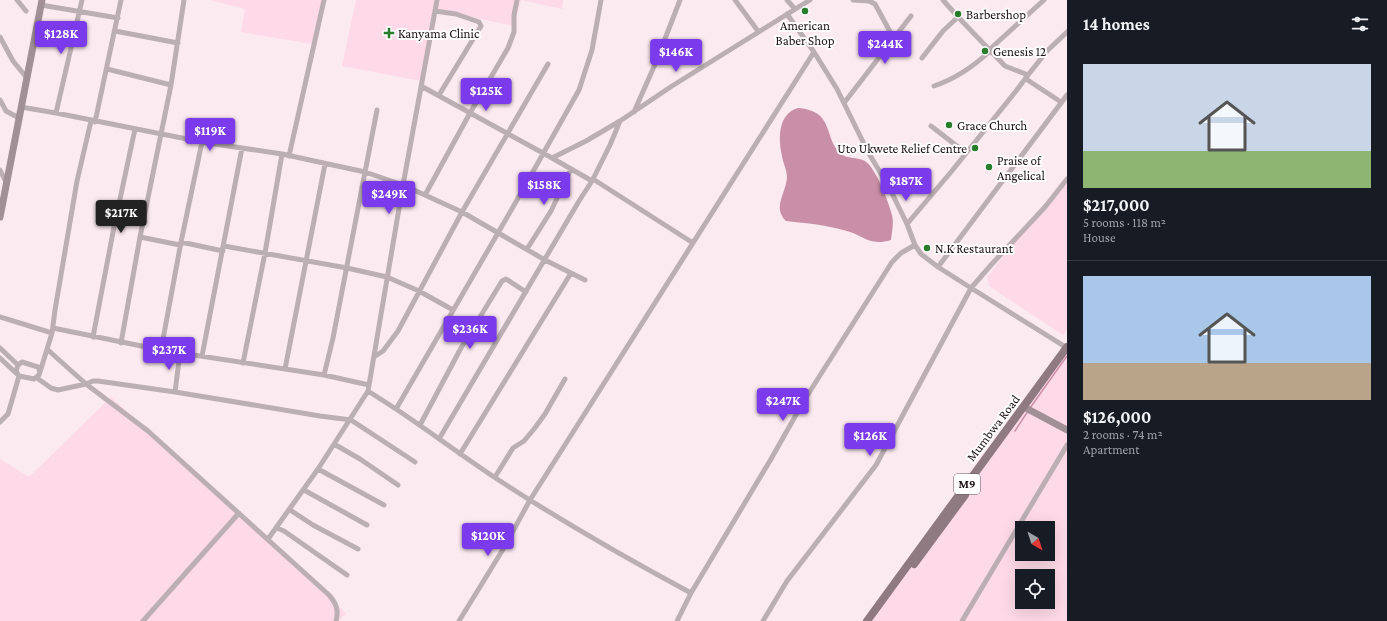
<!DOCTYPE html>
<html lang="en">
<head>
<meta charset="utf-8">
<style>
	:root { --surface:#171b24; --page:#242831; --text:#f1f3f6; --muted:#9ea1a6; --line:#363941; --accent:#7c3aed }
	body { margin:0; font-family:"Crimson Pro",serif; background:var(--page); color:var(--text); height:100vh; display:flex; flex-direction:column; font-size:15px; white-space:nowrap }
	* { box-sizing:border-box; margin:0 }
	p { font-size:13px; color:var(--muted) }
	.icon { flex:none; width:22px; height:22px; fill:none; stroke:currentColor; stroke-width:2; stroke-linecap:round; stroke-linejoin:round }
	.map { position:relative; flex:1; overflow:hidden }
	.side { display:flex; flex-direction:column; background:var(--surface); width:320px }
	.side>* { flex:none }
	.needle { width:26px; rotate:141deg }
	.buttons { position:absolute; left:1015px; top:521px; display:grid; gap:8px }
	.buttons a { display:grid; place-items:center; width:40px; height:40px; border-radius:0px; background:var(--surface); box-shadow:0 4px 16px #0002; font-size:20px }
	.price { position:absolute; translate:-50% -34px; padding:0 9px; border-radius:4px; background:var(--accent); color:#fff; font-size:13px; line-height:26px; filter:drop-shadow(0 1px 2px #0008) }
	.price::after { content:''; position:absolute; left:50%; top:24px; width:12px; height:9px; margin-left:-6px; background:inherit; clip-path:polygon(0 0,100% 0,50% 100%) }
	.price.active { background:#222; color:#fff }
	ul { padding:0; list-style:none }
	li { display:grid; align-content:center; gap:8px; height:212px; padding:0 16px }
	li+li { border-top:1px solid var(--line) }
	li span { display:grid; place-items:center; height:124px; border-radius:0px; color:#555 }
	li>.icon { margin-inline-start:auto }
	span .icon { width:72px; height:72px; fill:#fffc; stroke-width:1 }
	li b { font-size:17px }
	h2 { display:flex; justify-content:space-between; align-items:center; height:48px; padding:0 16px; font-size:17px }
	main { display:flex; flex:1; min-height:0 }
	.map>svg:first-child { display:block }
	.built { fill:#fed9e7; fill-rule:evenodd }
	.water { fill:#c98fa6 }
	.lines { fill:none; stroke-linecap:round; stroke-linejoin:round }
	.stream { stroke:#c98fa6; stroke-width:1.5 }
	.street { stroke:#bcafb4; stroke-width:5 }
	.secondary { stroke:#a29097; stroke-width:7 }
	.primary { stroke:#907a82; stroke-width:8 }
	.poi-dot { fill:#287d2a; stroke:#fdfdfd; stroke-width:1.5 }
	.labels { text-anchor:middle; dominant-baseline:central; stroke-width:4; stroke-linejoin:round; paint-order:stroke }
	.shield { fill:#fdfdfd; stroke:#60595c; stroke-width:1 }
	.shield-label { font-size:12px; font-weight:bold; fill:#1d1317 }
	.poi-label { font-size:13px; fill:#1d1317; stroke:#fdfdfd; text-anchor:start }
	.street-label { font-size:13px; fill:#1d1317; stroke:#fdfdfd }
</style>
</head>
<body>
<main>
<div class="map">
<svg width="1067" height="621" viewBox="0 0 1067 621">
	<rect width="100%" height="100%" fill="#fceaf1"/>
	<path class="built" d="M 210,0 L 322,0 L 312,44 L 241,32 L 245,9 Z
		M 356,0 L 435,0 L 421,81 L 342,66 Z
		M 439,0 L 563,0 L 562,9 L 521,0 L 514,26 L 437,10 Z
		M 1067,183 L 1067,330 L 1063,335 L 989,286 L 987,277 L 1036,216 Z
		M 1067,352 L 1067,621 L 872,621 L 1024,408 ZM 1022,528 L 1048,528 L 1048,554 L 1022,554 ZM 1022,576 L 1048,576 L 1048,602 L 1022,602 Z
		M 111,397 L 346,613 L 339,621 L 0,621 L 0,459 L 29,477 Z"/>
	<path class="water" d="M 798,108 C 835,111 823,137 841,154 C 847,159 858,157 865,161 C 876,168 889,203 892,215 C 894,222 892,232 891,240 C 874,245 868,240 853,233 C 847,231 841,229 835,228 C 819,224 803,223 786,221 C 772,207 786,194 787,177 C 787,170 783,163 782,156 C 778,138 778,114 798,108 Z"/>
	<g class="lines">
		<path class="stream" d="M 1030,408 L 1067,356
			M 1015,431 L 1028,411"/>
		<path class="street" d="M 17,0 L 26,11
			M 601,0 L 592,50 L 579,90 L 513,207 L 396,409 C 429,431 461,455 494,477 C 558,519 624,557 691,593
			M 735,0 L 758,31
			M 787,0 L 795,9
			M 853,0 L 869,1 L 875,4 L 894,39
			M 41,5 L 118,18
			M 435,11 L 456,14 L 479,22 L 481,26 L 439,95
			M 787,14 L 814,52 L 837,89 L 868,152 L 889,187 L 907,224 L 915,245 L 921,254 L 938,267 L 971,288 L 1067,348
			M 115,31 L 178,43
			M 0,37 L 13,61 L 27,78
			M 989,50 L 1044,0
			M 922,58 L 943,31 L 958,17
			M 107,69 L 171,85
			M 1028,75 L 1048,50 L 1067,32
			M 1026,79 L 1061,102
			M 421,86 L 552,158 L 586,141 L 620,121 L 672,86 L 810,0
			M 934,86 C 955,79 974,66 990,51
			M 0,100 L 6,111 L 19,118
			M 844,103 L 911,16
			M 21,107 L 56,113 L 202,142 L 282,154 L 365,172 L 403,185 L 462,212 L 545,260 L 585,280
			M 634,112 L 656,62 L 680,0
			M 56,113 L 82,0
			M 95,122 L 121,0
			M 931,126 L 966,153
			M 289,156 L 324,0
			M 552,158 L 592,181
			M 0,170 L 6,182
			M 593,179 L 693,243
			M 425,195 L 470,113 L 508,48 L 514,32 L 514,15 L 517,0
			M 907,224 L 951,172 L 1016,91 L 1028,75 L 1005,66 L 958,17 L 943,0
			M 140,237 L 180,245
			M 181,242 L 223,251
			M 224,246 L 347,268 L 387,277 L 419,291 L 453,310
			M 527,249 L 551,211 L 571,169
			M 938,267 L 1067,95
			M 0,317 L 52,333
			M 53,328 L 161,350 L 324,375 L 369,385
			M 93,337 L 114,227 L 135,129
			M 121,343 L 140,237 L 171,85 L 184,0
			M 0,348 L 18,365
			M 48,350 L 86,384 L 93,381 L 98,381 L 175,392 L 320,416 L 351,420 L 415,462
			M 161,350 L 181,242 L 202,142
			M 202,356 L 242,148
			M 374,357 L 383,351 L 398,331 L 462,212 L 548,64
			M 0,358 L 17,374
			M 243,363 L 265,253 L 282,154
			M 285,369 L 325,164
			M 40,372 L 52,333 L 55,310 L 77,181 L 91,121
			M 324,375 L 333,338 L 377,110
			M 37,378 L 51,388 L 58,390 L 86,384 L 148,431 L 329,595 C 336,603 339,610 336,621
			M 175,392 L 180,353
			M 396,409 L 368,391 L 403,185 L 437,0
			M 0,422 L 8,414 L 19,376 L 16,371 L 18,365 L 22,362 L 38,367 L 40,372 L 39,375 L 34,379 L 19,376
			M 420,425 L 461,348 L 502,281 L 506,279 L 526,292
			M 439,439 L 579,201 L 592,181 L 610,145 L 620,121
			M 334,444 L 360,459 L 398,485
			M 460,454 L 571,273
			M 318,469 L 384,505
			M 495,477 L 513,448 L 524,441 L 534,429 L 545,414 L 565,379
			M 304,490 L 367,525
			M 290,510 L 313,525 L 358,549
			M 277,528 L 284,531 L 347,575
			M 268,539 L 318,469 L 368,391
			M 143,621 L 239,513
			M 459,621 L 502,551 L 530,500 L 814,52
			M 677,621 L 691,593 L 771,459 L 805,399 L 892,262 L 901,253 L 915,245
			M 763,621 L 787,581 L 876,465 L 971,288 L 991,265 L 1045,207 L 1067,179
			M 962,621 L 1067,445"/>
		<path class="secondary" d="M 0,217 L 42,0
			M 1024,407 L 1067,430"/>
		<path class="primary" d="M 914,564 L 965,495
			M 867,621 L 1067,347"/>
	</g>
	<g class="poi-dot">
		<circle cx="805" cy="11" r="4"/>
		<circle cx="958" cy="14" r="4"/>
		<path d="M387 27h4v4h4v4h-4v4h-4v-4h-4v-4h4z"/>
		<circle cx="985" cy="51" r="4"/>
		<circle cx="949" cy="125" r="4"/>
		<circle cx="975" cy="148" r="4"/>
		<circle cx="989" cy="167" r="4"/>
		<circle cx="927" cy="248" r="4"/>
	</g>
	<g class="labels">
		<rect class="shield" x="954" y="474" width="26" height="20" rx="3"/>
		<g class="shield-label">
			<text x="967" y="484">M9</text>
		</g>
		<g class="poi-label">
			<text x="966" y="14">Barbershop</text>
			<text x="805" y="25" text-anchor="middle">American<tspan x="805" dy="15">Baber Shop</tspan></text>
			<text x="398" y="33">Kanyama Clinic</text>
			<text x="993" y="51">Genesis 12</text>
			<text x="957" y="125">Grace Church</text>
			<text x="967" y="148" text-anchor="end">Uto Ukwete Relief Centre</text>
			<text x="997" y="160">Praise of<tspan x="997" dy="15">Angelical</tspan></text>
			<text x="935" y="248">N.K Restaurant</text>
		</g>
		<g class="street-label">
			<text transform="translate(993 428) rotate(-53)">Mumbwa Road</text>
		</g>
	</g>
</svg>
<div class="buttons">
<a><svg class="needle" viewBox="-14 -14 28 28"><path d="M0-13l5 13h-10z" fill="#e53935"/><path d="M0 13l5-13h-10z" fill="#9ea1a6"/></svg></a>
<a><svg class="icon" aria-label="locate" viewBox="0 0 24 24"><circle cx="12" cy="12" r="6"/><path d="M12 2v4M12 18v4M2 12h4M18 12h4"/></svg></a>
</div>
<b class="price" style="left:61px;top:55px">$128K</b>
<b class="price" style="left:885px;top:65px">$244K</b>
<b class="price" style="left:676px;top:73px">$146K</b>
<b class="price" style="left:486px;top:112px">$125K</b>
<b class="price" style="left:210px;top:152px">$119K</b>
<b class="price" style="left:906px;top:202px">$187K</b>
<b class="price" style="left:544px;top:206px">$158K</b>
<b class="price" style="left:389px;top:215px">$249K</b>
<b class="price active" style="left:121px;top:234px">$217K</b>
<b class="price" style="left:470px;top:350px">$236K</b>
<b class="price" style="left:169px;top:371px">$237K</b>
<b class="price" style="left:783px;top:422px">$247K</b>
<b class="price" style="left:870px;top:457px">$126K</b>
<b class="price" style="left:488px;top:557px">$120K</b>
</div>
<section class="side">
<h2>14 homes<svg class="icon" aria-label="filters" viewBox="0 0 24 24"><path d="M4 7h16M4 17h16"/><circle cx="9" cy="7" r="2"/><circle cx="15" cy="17" r="2"/></svg></h2>
<ul>
<li><span style="background:linear-gradient(#c9d6e8 70%,#8fb573 0)"><svg class="icon" aria-label="home" viewBox="0 0 24 24"><path d="M3 11l9-7 9 7M6 9v11h12V9"/></svg></span><div><b>$217,000</b><p>5 rooms · 118 m²</p><p>House</p></div></li>
<li><span style="background:linear-gradient(#a9c7e8 70%,#b9a48a 0)"><svg class="icon" aria-label="home" viewBox="0 0 24 24"><path d="M3 11l9-7 9 7M6 9v11h12V9"/></svg></span><div><b>$126,000</b><p>2 rooms · 74 m²</p><p>Apartment</p></div></li>
</ul>
</section>
</main>
</body>
</html>
